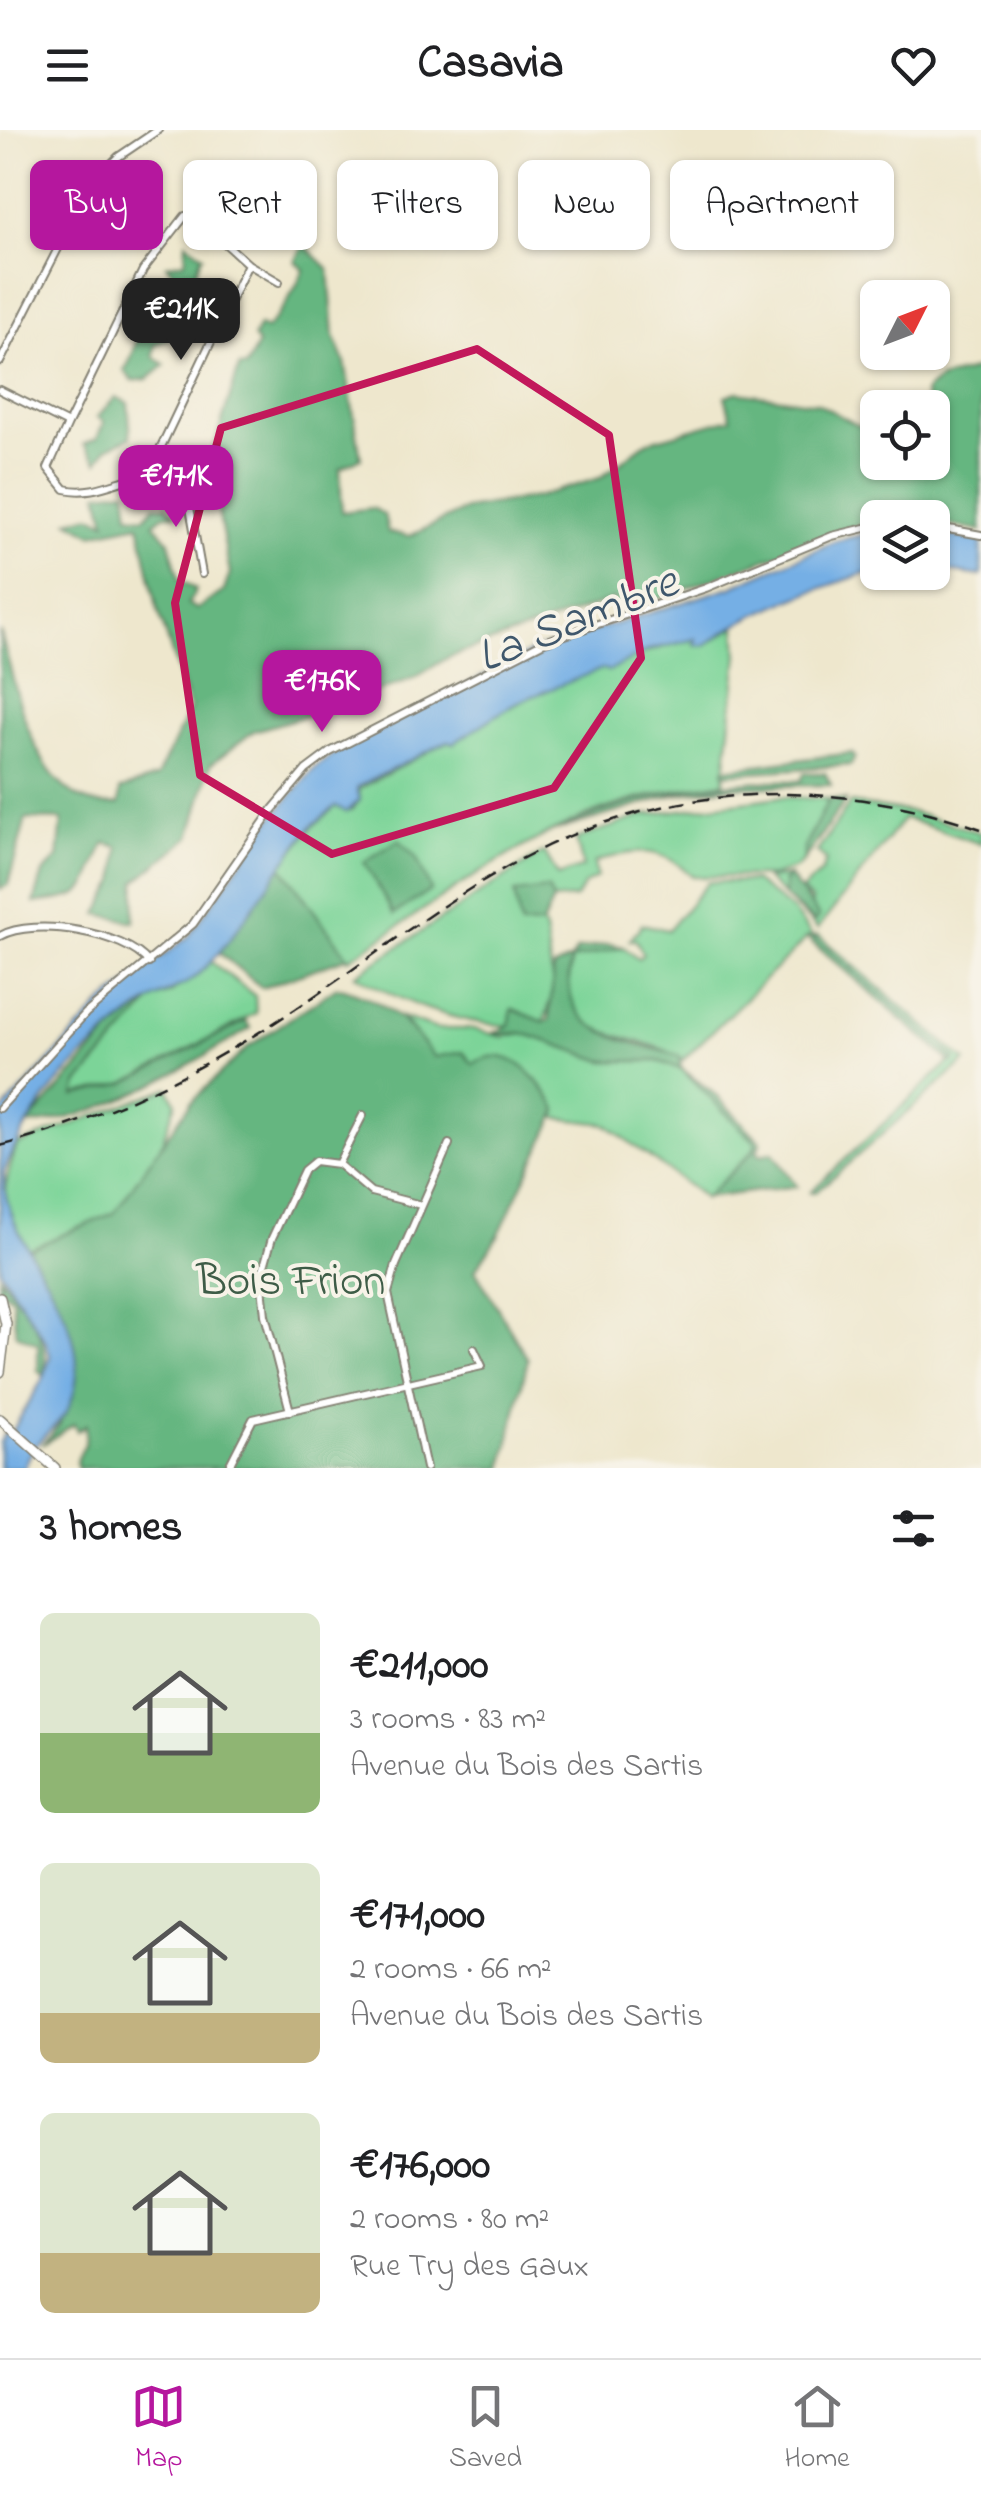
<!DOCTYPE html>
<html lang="en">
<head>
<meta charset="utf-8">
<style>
	:root { --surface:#fff; --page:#f6f6f6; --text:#202124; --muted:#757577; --line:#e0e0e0; --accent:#b5179e }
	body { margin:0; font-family:"Indie Flower",sans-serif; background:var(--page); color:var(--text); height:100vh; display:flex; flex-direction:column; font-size:38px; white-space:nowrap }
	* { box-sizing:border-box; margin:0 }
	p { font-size:32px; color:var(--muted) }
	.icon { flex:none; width:55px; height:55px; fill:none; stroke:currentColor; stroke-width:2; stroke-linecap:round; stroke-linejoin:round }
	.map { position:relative; height:1338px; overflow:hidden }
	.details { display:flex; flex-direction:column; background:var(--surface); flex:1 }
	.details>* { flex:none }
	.banner { position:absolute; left:30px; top:30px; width:922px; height:90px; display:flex; gap:20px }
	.needle { width:65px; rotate:48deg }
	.buttons { position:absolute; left:860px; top:150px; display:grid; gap:20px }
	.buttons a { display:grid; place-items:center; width:90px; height:90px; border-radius:15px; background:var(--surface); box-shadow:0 2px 8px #0004; font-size:50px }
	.price { position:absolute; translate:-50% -85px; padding:0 22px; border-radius:20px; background:var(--accent); color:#fff; font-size:32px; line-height:65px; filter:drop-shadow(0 2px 5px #0008) }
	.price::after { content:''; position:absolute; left:50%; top:60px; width:30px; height:22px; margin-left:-15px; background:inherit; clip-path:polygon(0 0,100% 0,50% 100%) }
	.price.selected { background:#222; color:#fff }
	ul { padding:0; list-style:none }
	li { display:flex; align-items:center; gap:30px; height:250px; padding:0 40px }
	li span { display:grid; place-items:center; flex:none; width:280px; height:200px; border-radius:15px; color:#555 }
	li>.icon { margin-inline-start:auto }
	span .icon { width:120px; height:120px; fill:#fffc; stroke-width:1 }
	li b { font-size:42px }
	h2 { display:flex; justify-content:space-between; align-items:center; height:120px; padding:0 40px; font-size:42px }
	.tag { padding:0 35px; border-radius:15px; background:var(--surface); box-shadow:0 2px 8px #0004; font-size:35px; line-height:90px }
	.tag.selected { background:var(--accent); color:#fff }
	header { display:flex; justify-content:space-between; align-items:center; height:130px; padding:0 40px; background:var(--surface); font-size:45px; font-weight:800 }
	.tab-bar { display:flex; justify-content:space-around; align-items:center; height:140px; border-top:2px solid var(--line); background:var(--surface); font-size:28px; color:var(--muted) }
	.tab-bar a { display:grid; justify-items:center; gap:5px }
	.tab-bar .selected { color:var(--accent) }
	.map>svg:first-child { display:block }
	.green { fill:#7cd498; stroke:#4c785a; stroke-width:2.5 }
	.forest { fill:#65b680; stroke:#40694e; stroke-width:2.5 }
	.water { fill:#74afe5; stroke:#486680; stroke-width:2.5 }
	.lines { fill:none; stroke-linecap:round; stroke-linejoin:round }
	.minor-casing { stroke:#858274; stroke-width:10 }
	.secondary-casing { stroke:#858274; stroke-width:12 }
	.minor { stroke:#fff; stroke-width:6 }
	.secondary { stroke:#fff; stroke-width:9 }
	.rail { stroke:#1c1c1c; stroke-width:2.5; stroke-dasharray:15 8; stroke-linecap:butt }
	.marked { fill:none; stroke:#c2185b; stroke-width:8; stroke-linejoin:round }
	.labels { text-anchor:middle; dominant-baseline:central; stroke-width:8; stroke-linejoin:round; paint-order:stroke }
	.park-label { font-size:45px; fill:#3e5c47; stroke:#f7f3e8 }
	.water-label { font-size:48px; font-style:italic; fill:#3f576c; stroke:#f7f3e8 }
</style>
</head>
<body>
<header><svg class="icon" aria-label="menu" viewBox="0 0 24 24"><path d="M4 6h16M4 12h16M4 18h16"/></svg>Casavia<svg class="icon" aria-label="heart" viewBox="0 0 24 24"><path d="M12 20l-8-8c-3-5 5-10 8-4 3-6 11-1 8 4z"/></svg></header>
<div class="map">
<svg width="981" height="1338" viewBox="0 0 981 1338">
	<rect width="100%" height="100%" fill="#f7f3e8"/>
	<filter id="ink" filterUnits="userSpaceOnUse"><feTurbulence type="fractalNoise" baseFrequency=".01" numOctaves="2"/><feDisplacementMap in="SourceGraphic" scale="20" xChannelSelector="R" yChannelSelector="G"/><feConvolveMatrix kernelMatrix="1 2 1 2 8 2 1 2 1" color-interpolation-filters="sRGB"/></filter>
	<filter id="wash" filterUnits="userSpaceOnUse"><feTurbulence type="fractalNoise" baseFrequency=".0048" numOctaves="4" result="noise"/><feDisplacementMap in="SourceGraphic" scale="40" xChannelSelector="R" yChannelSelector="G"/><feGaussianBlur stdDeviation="2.25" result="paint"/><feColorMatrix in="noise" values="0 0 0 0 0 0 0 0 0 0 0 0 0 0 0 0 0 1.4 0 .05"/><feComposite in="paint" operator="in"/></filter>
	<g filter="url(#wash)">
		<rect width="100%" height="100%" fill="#eee7cd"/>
		<path class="green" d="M 736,496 L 738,526 L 724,652 C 681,659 637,666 596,682 C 507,717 430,777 349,829 L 281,736 L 313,696 L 336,676 L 351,680 L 360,670 L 359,659 L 448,611 L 454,613 C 523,561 613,530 696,508 L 705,515 Z
			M 779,667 L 829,669 L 804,718 L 804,730 L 796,738 L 773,746 L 693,747 C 661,715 634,718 594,733 L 597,747 L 584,755 L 576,768 L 553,770 L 547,759 L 521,795 L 542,795 L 545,801 L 554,861 L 544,892 L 513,879 L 509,896 C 450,892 405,873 355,845 L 544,722 L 558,746 L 583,737 L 576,709 L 644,685 Z
			M 850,673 L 911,682 L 981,703 L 981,714 L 904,688 L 818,799 L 766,749 L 789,746 L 784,751 L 785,767 L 808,789 L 812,771 L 802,760 L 821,743 L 826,730 L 817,722 Z
			M 754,751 L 793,781 L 813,807 L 818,805 L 966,931 L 817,1061 L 809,1063 L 954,928 L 813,807 L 807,808 L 683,930 C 638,897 552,919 572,829 L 624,817 L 638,829 L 643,824 L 636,810 L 630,810 L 642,794 L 668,800 L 708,752 Z
			M 210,831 L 255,866 L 256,883 L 126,953 L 74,965 L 78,954 L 153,869 L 171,863 Z
			M 402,887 L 437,899 L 474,899 L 503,907 L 523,903 L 604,931 L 658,931 L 681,939 L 748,1002 L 756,1013 L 753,1021 L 705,1068 L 605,994 L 556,988 L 558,980 C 529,935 526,935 473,934 L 463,922 L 434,927 Z
			M 168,958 L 176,972 L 159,1021 L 114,1083 L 20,1123 C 0,1075 1,1063 17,1015 Z"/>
		<path class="forest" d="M 186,112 L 203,125 C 189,146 197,175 183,197 C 179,204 162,211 155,215 L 153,226 L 165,235 L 148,249 L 132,251 L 124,240 C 135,227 133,215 141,202 C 152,184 171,165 174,143 L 166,135 L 185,131 Z
			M 304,115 L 329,139 L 334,206 L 345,232 L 361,328 L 340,339 L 342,382 L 372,378 L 384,384 L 388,402 L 410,406 L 466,379 L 537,367 L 600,348 L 647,312 L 731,288 L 725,266 L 737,262 L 817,273 L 877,306 L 878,332 L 932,332 L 932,278 L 926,277 L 925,261 L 940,249 L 981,238 L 981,401 L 933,392 L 932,388 L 878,388 L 644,474 L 616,483 L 614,469 L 449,527 L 416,547 L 343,575 L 254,601 L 211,634 L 190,707 L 136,751 L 134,792 L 98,784 L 116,751 L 119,717 L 105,713 C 82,763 95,766 34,773 L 43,743 L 58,728 L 62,690 L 26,689 L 8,755 L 0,759 L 0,501 C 19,564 35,684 119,674 L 120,660 L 157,647 L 190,579 L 157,477 L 139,394 L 92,404 L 69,391 L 91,385 L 106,392 L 99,363 L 126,360 L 129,385 L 145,387 L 155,375 L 167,376 L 175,384 L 165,384 L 154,393 L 169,411 L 179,449 L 196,460 L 188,474 L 197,479 L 224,461 L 230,443 L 209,334 L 239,237 L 246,237 L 258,214 L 253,208 L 259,196 L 266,199 C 280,186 296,158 304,140 L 295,131 Z
			M 116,267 L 128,273 L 131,307 L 107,318 L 98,332 L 84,314 L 97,308 L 104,292 L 97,287 Z
			M 852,623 L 855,627 L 851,635 L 724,644 L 724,639 Z
			M 804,643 L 825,643 L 831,655 L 729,657 L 674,665 L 551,702 C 632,666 713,648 801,651 Z
			M 829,669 L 846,670 L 804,730 L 804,718 Z
			M 399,710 L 416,727 L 431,760 L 394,784 L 364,732 Z
			M 281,736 L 348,827 L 262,858 L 218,822 Z
			M 789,746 L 819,786 L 815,792 L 784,767 L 784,751 Z
			M 548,759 L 553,770 L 542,795 L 521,796 L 514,763 Z
			M 814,807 L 955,928 L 952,933 L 807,808 Z
			M 608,814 L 624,817 L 571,830 C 555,905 627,909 680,926 L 681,938 L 717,966 L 761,1012 L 757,1021 L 761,1025 L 772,1022 L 797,1056 L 705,1068 L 753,1021 L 756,1013 L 681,939 L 658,931 L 604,931 L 523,903 L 492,904 L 509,896 L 512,879 L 544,892 L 549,890 L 554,837 L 571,829 L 577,820 Z
			M 337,857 C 387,871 403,888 434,927 L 463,922 L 473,934 C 511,909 541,953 558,980 L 498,1106 L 475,1140 L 528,1229 L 503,1338 L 78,1338 L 76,1332 L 85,1314 L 86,1295 L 77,1301 L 74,1294 L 42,1315 L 60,1294 L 74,1214 L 62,1187 L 20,1123 L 114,1083 L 191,972 L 248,917 Z
			M 153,869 L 78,954 L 75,965 L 125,953 L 246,891 L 251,898 C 185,938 105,988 27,995 L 109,903 Z
			M 0,1146 C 21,1175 54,1207 43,1245 L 38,1241 L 38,1214 L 16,1204 L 12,1168 L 0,1160 Z"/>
		<path class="water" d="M 877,401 L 877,440 C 815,460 759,476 705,515 L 695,515 L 696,509 L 650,520 L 609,541 L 602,539 L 515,573 L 454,613 L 448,611 L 363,654 L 357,658 L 360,670 L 346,682 L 336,676 L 313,695 C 274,741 245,797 203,840 C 186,858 163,862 145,875 C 86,916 30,974 4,1042 C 0,1116 98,1181 73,1266 C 66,1292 46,1300 33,1319 C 31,1322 27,1332 24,1338 L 0,1338 L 0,1313 L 5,1303 L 10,1305 L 45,1245 L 50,1226 L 45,1210 L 0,1140 L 0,984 L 103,873 L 189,806 L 274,685 L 315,638 L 342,618 L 536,519 L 731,457 L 836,411 Z
			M 932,402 L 981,411 L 981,446 L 933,439 Z"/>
	</g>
	<g filter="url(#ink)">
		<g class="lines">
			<defs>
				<path id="minor" d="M 0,232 L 91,54 L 118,27 L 158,0
					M 0,260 L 68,294 L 48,338 L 65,359 C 106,369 140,330 177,352 L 189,372 L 202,444
					M 68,294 L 143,140 L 185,86 L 197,88 L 248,134 L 279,152
					M 149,342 L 248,134
					M 932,396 L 981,405
					M 0,806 C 34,787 125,802 149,833
					M 0,978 L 86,883 L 193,794 L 273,679 L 306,640 L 330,622 L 544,512 L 706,458 L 832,406 L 878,395
					M 338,1034 L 371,1062 L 421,1075
					M 338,1034 L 363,985
					M 290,1281 L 265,1185 L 261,1147 L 272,1108 L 304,1040 L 315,1031 L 338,1034
					M 228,1338 L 253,1289 L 482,1236 L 474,1219
					M 426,1338 L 388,1163 L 396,1135 L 449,1014"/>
				<path id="secondary" d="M 0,1168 L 6,1194 L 0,1242
					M 0,1289 L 55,1338"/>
			</defs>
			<use href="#minor" class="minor-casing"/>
			<use href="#secondary" class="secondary-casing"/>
			<use href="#minor" class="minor"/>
			<use href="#secondary" class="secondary"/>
			<path class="rail" d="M 0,1016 C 106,989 203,940 294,880 C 371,829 444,769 527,726 C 669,652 831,646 981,699"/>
		</g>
	</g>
	<path class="marked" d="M 477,219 L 609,305 L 641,528 L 554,658 L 332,724 L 200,645 L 175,473 L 221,298 Z"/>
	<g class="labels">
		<g class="park-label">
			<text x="291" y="1153">Bois Frion</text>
		</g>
		<g class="water-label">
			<text transform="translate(578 491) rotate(-22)">La Sambre</text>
		</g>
	</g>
</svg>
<div class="buttons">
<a><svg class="needle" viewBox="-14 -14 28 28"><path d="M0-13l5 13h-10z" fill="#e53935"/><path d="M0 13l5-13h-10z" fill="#757577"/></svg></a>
<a><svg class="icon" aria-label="locate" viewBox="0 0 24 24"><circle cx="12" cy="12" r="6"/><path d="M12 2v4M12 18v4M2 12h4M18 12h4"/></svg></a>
<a><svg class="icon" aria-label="layers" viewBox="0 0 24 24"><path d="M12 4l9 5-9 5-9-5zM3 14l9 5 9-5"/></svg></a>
</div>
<b class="price selected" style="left:181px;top:233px">€211K</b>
<b class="price" style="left:176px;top:400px">€171K</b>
<b class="price" style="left:322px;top:605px">€176K</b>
<div class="banner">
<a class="tag selected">Buy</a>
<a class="tag">Rent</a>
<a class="tag">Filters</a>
<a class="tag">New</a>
<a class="tag">Apartment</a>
</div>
</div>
<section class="details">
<h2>3 homes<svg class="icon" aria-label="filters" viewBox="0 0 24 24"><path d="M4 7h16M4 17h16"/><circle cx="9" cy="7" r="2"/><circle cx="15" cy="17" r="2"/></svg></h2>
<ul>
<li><span style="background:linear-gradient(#dfe7d0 60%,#8fb573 0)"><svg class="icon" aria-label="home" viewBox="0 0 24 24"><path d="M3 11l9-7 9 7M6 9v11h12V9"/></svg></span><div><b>€211,000</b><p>3 rooms · 83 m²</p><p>Avenue du Bois des Sartis</p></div></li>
<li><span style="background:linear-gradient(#dfe7d0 75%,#c2b280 0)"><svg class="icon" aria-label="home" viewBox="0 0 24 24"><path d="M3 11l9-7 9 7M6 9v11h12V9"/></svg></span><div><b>€171,000</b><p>2 rooms · 66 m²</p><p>Avenue du Bois des Sartis</p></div></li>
<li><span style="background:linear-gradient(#dfe7d0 70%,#c2b280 0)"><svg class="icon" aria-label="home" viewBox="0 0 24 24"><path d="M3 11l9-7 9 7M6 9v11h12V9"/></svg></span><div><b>€176,000</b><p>2 rooms · 80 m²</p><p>Rue Try des Gaux</p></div></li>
</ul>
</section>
<nav class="tab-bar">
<a class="selected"><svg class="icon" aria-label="map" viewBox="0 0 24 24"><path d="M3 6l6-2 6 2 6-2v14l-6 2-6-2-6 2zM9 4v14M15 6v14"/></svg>Map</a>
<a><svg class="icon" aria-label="saved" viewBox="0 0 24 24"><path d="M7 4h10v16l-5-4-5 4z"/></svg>Saved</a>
<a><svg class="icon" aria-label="home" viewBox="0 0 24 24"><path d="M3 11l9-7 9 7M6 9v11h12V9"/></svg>Home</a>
</nav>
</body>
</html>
